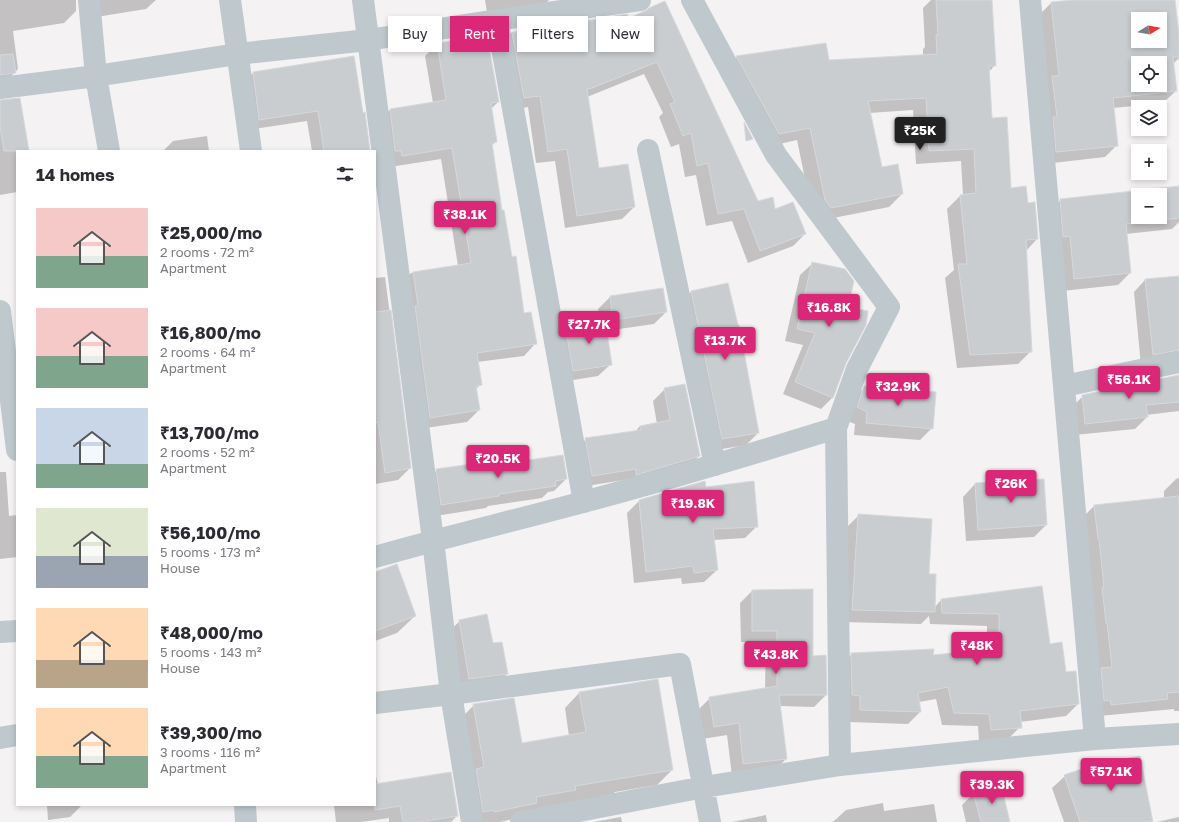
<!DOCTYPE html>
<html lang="en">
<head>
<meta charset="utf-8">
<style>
	:root { --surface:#fff; --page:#f7f7f7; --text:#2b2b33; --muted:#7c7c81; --accent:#db2777 }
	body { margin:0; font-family:"Golos Text",sans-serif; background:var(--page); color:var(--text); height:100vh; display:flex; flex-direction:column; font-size:15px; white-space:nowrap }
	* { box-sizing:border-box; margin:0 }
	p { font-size:13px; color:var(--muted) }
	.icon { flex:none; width:22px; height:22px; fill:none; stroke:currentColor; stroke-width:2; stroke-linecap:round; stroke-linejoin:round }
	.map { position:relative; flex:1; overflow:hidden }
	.sheet { position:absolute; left:16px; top:150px; width:360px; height:656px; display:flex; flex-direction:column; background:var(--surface); border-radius:0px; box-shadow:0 2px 6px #0003 }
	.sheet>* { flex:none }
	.top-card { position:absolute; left:388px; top:16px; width:380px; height:36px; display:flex; gap:8px }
	.needle { width:26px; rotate:79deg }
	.fabs { position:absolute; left:1131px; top:12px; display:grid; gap:8px }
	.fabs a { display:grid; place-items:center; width:36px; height:36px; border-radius:0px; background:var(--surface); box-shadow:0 2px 6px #0003; font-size:20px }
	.price { position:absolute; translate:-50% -34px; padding:0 9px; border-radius:4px; background:var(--accent); color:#fff; font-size:13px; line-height:26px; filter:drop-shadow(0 1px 2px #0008) }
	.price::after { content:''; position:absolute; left:50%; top:24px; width:12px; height:9px; margin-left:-6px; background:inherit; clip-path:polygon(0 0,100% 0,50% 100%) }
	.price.selected { background:#222; color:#fff }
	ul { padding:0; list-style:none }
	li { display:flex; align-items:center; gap:12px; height:100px; padding:0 20px }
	li span { display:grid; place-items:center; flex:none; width:112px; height:80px; border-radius:0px; color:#555 }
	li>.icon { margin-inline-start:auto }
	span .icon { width:48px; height:48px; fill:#fffc; stroke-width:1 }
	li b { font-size:17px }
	h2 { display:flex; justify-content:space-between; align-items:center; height:48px; padding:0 20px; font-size:17px }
	.pill { padding:0 14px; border-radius:0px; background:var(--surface); box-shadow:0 2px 6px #0003; font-size:14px; line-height:36px }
	.pill.selected { background:var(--accent); color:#fff }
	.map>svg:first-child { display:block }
	.shadow { fill:#0003; fill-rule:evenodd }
	.building { fill:#c9cdd0; stroke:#d6d9dc; fill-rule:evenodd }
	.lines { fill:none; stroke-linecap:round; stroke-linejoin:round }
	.minor { stroke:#bec8cd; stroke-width:22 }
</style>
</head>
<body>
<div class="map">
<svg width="1179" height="822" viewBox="0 0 1179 822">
	<rect width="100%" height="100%" fill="#f4f2f2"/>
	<path class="shadow" d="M 0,0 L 76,0 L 76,11 L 64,23 L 13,31 L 18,69 L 3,85 L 0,86 Z
		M 79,0 L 156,0 L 146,9 L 90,18 Z
		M 485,0 L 549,0 L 537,12 L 488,18 Z
		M 931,0 L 991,0 L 995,65 L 989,72 L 991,119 L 1010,189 L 1027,204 L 1037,239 L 1026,251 L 1031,351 L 1018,364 L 957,368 L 945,278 L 954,270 L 947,209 L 960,196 L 963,195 L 961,161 L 916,164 L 913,110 L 869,113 L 881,168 L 897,165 L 902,194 L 889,207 L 818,221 L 812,213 L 797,140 L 766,147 L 724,70 L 737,57 L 828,61 L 923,56 L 923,49 L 925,47 L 923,8 Z
		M 1083,0 L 1174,0 L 1179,34 L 1179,58 L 1173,64 L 1176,91 L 1163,103 L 1113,108 L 1117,145 L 1105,157 L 1044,164 L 1039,15 L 1051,3 ZM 1138,19 L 1160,19 L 1160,41 L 1138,41 ZM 1138,63 L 1160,63 L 1160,85 L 1138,85 Z
		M 627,16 L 757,202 L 774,210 L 805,234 L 793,246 L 748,263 L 732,221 L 706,226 L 696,175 L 685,177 L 679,144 L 671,147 L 659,117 L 663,113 L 644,74 L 587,97 L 598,170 L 627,165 L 634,207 L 622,219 L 565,228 L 555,161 L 536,163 L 528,107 L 512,110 L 500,44 L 512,32 L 553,26 L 554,28 Z
		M 437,44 L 498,102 L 491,109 L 496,142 L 491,146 L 501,211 L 523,314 L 535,344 L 524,356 L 477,362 L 481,384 L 475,390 L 479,410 L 467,422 L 418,429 L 399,285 L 411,273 L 458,266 L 441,159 L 390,167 L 378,121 L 390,110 L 433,103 L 425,56 Z
		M 354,58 L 369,151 L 312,151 L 307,121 L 248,130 L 242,84 L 253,73 Z
		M 0,101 L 28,151 L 17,151 L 17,192 L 0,195 Z
		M 207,136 L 209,151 L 163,151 L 173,141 Z
		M 1179,187 L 1179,222 L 1172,229 L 1126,234 L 1130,273 L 1118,285 L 1062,291 L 1048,212 L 1061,200 ZM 1138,195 L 1160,195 L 1160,217 L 1138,217 Z
		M 813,263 L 847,308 L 845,363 L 833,397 L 821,409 L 783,394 L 803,345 L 785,341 L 800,275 Z
		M 385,277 L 410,468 L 398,480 L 375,484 L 375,278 Z
		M 1179,277 L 1179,369 L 1141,366 L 1134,292 L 1145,280 Z
		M 691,292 L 758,433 L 746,445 L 710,451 L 679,304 Z
		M 610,297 L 666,312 L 654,324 L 605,331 L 611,364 L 598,376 L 561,382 L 553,338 L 565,326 L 600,321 L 598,309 Z
		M 1179,376 L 1179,411 L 1146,415 L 1147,417 L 1135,429 L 1074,435 L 1071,408 L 1083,396 Z
		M 865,387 L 932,428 L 920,440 L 854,435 L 855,424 L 845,420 L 852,399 Z
		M 665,389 L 699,456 L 687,468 L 624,480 L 580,487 L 574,451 L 586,439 L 635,432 L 640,426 L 657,424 L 653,401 Z
		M 493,466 L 566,479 L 554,491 L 548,492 L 542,498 L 488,506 L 486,508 L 429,517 L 425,482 L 437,470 Z
		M 0,472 L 6,472 L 9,516 L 17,515 L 17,557 L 0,559 Z
		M 1179,478 L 1179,711 L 1174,711 L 1174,709 L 1099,716 L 1082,518 L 1094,506 L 1164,499 L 1164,491 L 1176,479 Z
		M 975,484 L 1046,525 L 1034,537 L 966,541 L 963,497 Z
		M 705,488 L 757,526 L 745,538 L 713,540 L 717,570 L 704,582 L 682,584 L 681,578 L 634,583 L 627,513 L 639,501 Z
		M 859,515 L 928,575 L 934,608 L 941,600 L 1041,587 L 1049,645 L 1065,673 L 1078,704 L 1066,716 L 1020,722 L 1020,727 L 1008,739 L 979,741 L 978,726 L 942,725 L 936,699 L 919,702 L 920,712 L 908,724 L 848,722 L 839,667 L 852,654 L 932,656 L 979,652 L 983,647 L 987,647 L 987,626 L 930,624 L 929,616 L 921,624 L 841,622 L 847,527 Z
		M 375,573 L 415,616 L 397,633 L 375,641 Z
		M 752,591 L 812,657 L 826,695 L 814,707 L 780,706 L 786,759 L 774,771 L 732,776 L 727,735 L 702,739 L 698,710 L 710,698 L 765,689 L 766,642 L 741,642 L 740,603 Z
		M 460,621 L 492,644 L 507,674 L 497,684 L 460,688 L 449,631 Z
		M 580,692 L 672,770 L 657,785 L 615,792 L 601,806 L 561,809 L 500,822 L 467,822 L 459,720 L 474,705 L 521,744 L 569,736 L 565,708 Z
		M 375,772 L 378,785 L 457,816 L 451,822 L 389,822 L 389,818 L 361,822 L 336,822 L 334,805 L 375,805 Z
		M 1065,776 L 1151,820 L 1153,820 L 1153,822 L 1064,822 L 1052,788 Z
		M 974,793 L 1009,822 L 966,822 L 962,805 Z
		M 883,803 L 884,811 L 934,804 L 937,822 L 831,822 L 834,821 L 846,810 Z
		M 47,805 L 82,805 L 70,817 L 48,820 Z
		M 766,815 L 767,822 L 732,822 Z
		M 621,817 L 622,822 L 593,822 Z
		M 1179,817 L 1179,822 L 1157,822 Z"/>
	<path class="building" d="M 936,0 L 992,0 L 996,66 L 989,66 L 992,118 L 1007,117 L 1011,188 L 1026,186 L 1028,203 L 1035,202 L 1038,239 L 1026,240 L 1032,352 L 970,355 L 958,264 L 967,264 L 960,195 L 976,193 L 974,149 L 929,151 L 926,98 L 868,101 L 882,167 L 898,164 L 903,194 L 831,208 L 825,200 L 810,128 L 779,134 L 736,56 L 826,43 L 829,60 L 937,54 L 936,35 L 938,35 Z
		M 1073,0 L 1175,0 L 1179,34 L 1179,57 L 1173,57 L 1177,91 L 1113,98 L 1118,146 L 1056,152 L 1053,117 L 1057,117 L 1052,76 L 1059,76 L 1051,2 ZM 1138,19 L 1160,19 L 1160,41 L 1138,41 ZM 1138,63 L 1160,63 L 1160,85 L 1138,85 Z
		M 665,1 L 758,201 L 773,197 L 775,209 L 793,202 L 806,234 L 760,251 L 744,209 L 718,214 L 708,163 L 697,166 L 691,133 L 683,136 L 670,104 L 675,102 L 657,62 L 592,88 L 587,89 L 599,168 L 628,164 L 635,207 L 577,216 L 567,149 L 548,152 L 540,96 L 524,98 L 512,33 L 627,14 L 629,18 L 647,10 L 649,8 Z
		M 486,36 L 487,37 L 499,102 L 491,103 L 497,142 L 492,143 L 502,210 L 504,210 L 512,257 L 516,256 L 524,313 L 531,312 L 537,344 L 477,353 L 482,385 L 476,386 L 480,410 L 430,418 L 415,306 L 418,306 L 413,272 L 471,263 L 452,148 L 402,156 L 401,151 L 395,151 L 390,109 L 446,100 L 437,43 Z
		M 13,54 L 16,73 L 0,75 L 0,55 Z
		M 354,56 L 363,113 L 365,112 L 370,151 L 324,151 L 318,111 L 259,120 L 253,72 Z
		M 20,98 L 29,151 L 4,151 L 0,126 L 0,100 Z
		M 744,122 L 753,139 L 746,141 Z
		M 1179,186 L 1179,218 L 1126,224 L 1131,273 L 1074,279 L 1070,236 L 1063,237 L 1060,199 ZM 1138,195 L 1160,195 L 1160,217 L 1138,217 Z
		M 812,262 L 845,269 L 854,281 L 848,307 L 868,311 L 866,325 L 846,363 L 833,398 L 795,382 L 815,333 L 797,329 Z
		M 1179,276 L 1179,350 L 1153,355 L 1145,279 Z
		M 728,283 L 738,325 L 739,325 L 759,433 L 722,439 L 691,291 Z
		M 663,288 L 667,312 L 613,320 L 610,296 Z
		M 391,310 L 411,468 L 385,473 L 378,422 L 375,423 L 375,312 Z
		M 605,319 L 612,365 L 573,371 L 565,325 Z
		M 1179,375 L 1179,402 L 1146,405 L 1148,417 L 1085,424 L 1082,395 Z
		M 685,384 L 700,456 L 636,475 L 636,469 L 592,476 L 585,438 L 641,430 L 640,426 L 670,420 L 664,388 Z
		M 864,386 L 936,392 L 933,429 L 866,423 L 867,412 L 857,407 Z
		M 563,455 L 567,479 L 555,481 L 556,486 L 499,494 L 499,496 L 441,505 L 436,469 L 494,461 L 494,465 Z
		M 1044,479 L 1047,525 L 978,530 L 975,483 Z
		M 705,481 L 706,487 L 754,481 L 758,527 L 713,529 L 718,570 L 694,573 L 693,566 L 646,572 L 639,500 Z
		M 1179,496 L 1179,692 L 1167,693 L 1168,699 L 1111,705 L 1110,700 L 1104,701 L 1101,668 L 1112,667 L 1107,623 L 1106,623 L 1102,587 L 1104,587 L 1099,539 L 1098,539 L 1094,505 Z
		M 858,514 L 932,519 L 929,574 L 936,574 L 935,612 L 852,610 Z
		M 397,564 L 416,616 L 375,631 L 375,572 Z
		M 1042,586 L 1050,644 L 1062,642 L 1066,672 L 1076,671 L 1079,704 L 1020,711 L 1022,728 L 991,730 L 989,714 L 954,713 L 948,687 L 918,693 L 921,712 L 860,710 L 860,696 L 852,695 L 851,653 L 934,649 L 933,655 L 984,650 L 983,646 L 999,645 L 999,614 L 942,613 L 941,599 Z
		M 813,589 L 813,656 L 826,655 L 827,695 L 779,695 L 787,759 L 743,764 L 739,723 L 714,727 L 709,697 L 777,686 L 777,631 L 752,631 L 752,590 Z
		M 487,614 L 493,643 L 502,642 L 508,674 L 469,679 L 459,620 Z
		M 658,679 L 673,770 L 575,786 L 576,790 L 536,797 L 537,803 L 494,812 L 494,810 L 483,812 L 476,769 L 484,767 L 473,704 L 514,698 L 522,743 L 586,732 L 579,692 Z
		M 1140,756 L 1153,822 L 1080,822 L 1064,775 L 1093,765 Z
		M 451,772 L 458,816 L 419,822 L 403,822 L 400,806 L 375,810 L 375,784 Z
		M 1001,785 L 1010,822 L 981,822 L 973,792 Z"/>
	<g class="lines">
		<path class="minor" d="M 89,0 L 96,76 L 109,151
			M 230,0 L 251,151
			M 363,0 L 433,540 L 451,694 L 472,822
			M 692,0 L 776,155 L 889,307 L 857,369 L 836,428 L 840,765
			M 1030,0 L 1095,739
			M 497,20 L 584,502
			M 0,88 L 96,76 L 237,54 L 368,40 L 497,20 L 640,0
			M 648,150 L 715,465
			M 0,311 L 17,450
			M 1064,386 L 1179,362
			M 375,557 C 444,537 514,521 583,502 C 668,480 752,454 836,428
			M 0,632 L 17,631
			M 375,703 L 451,694 L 680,664 L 710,822
			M 0,738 L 17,735
			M 245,805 L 246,822
			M 521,822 L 704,787 L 840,765 L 1095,739 L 1179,734"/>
	</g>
</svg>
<div class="fabs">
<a><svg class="needle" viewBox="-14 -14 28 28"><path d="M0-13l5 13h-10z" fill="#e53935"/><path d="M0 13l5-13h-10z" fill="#7c7c81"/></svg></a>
<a><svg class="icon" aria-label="locate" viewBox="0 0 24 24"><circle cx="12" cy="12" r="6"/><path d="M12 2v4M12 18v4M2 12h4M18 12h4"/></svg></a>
<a><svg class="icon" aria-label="layers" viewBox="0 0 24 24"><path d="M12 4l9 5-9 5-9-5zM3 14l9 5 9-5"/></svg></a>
<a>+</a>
<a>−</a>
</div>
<b class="price selected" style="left:920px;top:151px">₹25K</b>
<b class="price" style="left:465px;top:235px">₹38.1K</b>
<b class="price" style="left:829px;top:328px">₹16.8K</b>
<b class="price" style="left:589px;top:345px">₹27.7K</b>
<b class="price" style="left:725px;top:361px">₹13.7K</b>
<b class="price" style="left:1129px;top:400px">₹56.1K</b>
<b class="price" style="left:898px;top:407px">₹32.9K</b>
<b class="price" style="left:498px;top:479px">₹20.5K</b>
<b class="price" style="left:1011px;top:504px">₹26K</b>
<b class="price" style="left:693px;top:524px">₹19.8K</b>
<b class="price" style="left:977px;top:666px">₹48K</b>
<b class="price" style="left:776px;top:675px">₹43.8K</b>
<b class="price" style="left:1111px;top:792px">₹57.1K</b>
<b class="price" style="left:992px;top:805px">₹39.3K</b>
<div class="top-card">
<a class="pill">Buy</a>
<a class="pill selected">Rent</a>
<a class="pill">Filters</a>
<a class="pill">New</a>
</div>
<section class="sheet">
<h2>14 homes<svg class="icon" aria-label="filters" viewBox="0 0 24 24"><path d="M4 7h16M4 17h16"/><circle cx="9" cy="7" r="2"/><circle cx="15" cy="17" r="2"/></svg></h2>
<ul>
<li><span style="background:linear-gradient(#f6c9c9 60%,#7fa58c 0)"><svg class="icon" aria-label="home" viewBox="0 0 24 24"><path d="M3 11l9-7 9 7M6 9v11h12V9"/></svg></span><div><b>₹25,000/mo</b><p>2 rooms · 72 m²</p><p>Apartment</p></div></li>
<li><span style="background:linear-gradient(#f6c9c9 60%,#7fa58c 0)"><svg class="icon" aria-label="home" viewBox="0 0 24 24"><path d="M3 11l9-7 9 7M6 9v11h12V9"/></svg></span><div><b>₹16,800/mo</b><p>2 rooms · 64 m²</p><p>Apartment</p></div></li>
<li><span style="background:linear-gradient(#c9d6e8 70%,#7fa58c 0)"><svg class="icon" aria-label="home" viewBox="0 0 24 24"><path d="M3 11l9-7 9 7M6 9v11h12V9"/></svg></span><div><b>₹13,700/mo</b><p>2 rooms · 52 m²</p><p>Apartment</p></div></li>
<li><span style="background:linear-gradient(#dfe7d0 60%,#9aa5b1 0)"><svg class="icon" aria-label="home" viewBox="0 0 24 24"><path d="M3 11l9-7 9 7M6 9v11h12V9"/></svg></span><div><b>₹56,100/mo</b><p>5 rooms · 173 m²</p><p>House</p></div></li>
<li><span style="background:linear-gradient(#ffd9b3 65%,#b9a48a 0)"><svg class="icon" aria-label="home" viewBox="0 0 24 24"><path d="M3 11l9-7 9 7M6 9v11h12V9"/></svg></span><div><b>₹48,000/mo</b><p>5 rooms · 143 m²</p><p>House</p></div></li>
<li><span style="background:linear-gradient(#ffd9b3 60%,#7fa58c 0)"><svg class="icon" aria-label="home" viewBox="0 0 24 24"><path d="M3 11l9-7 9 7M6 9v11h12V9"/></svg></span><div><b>₹39,300/mo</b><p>3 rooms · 116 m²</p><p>Apartment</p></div></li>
</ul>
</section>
</div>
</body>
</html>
